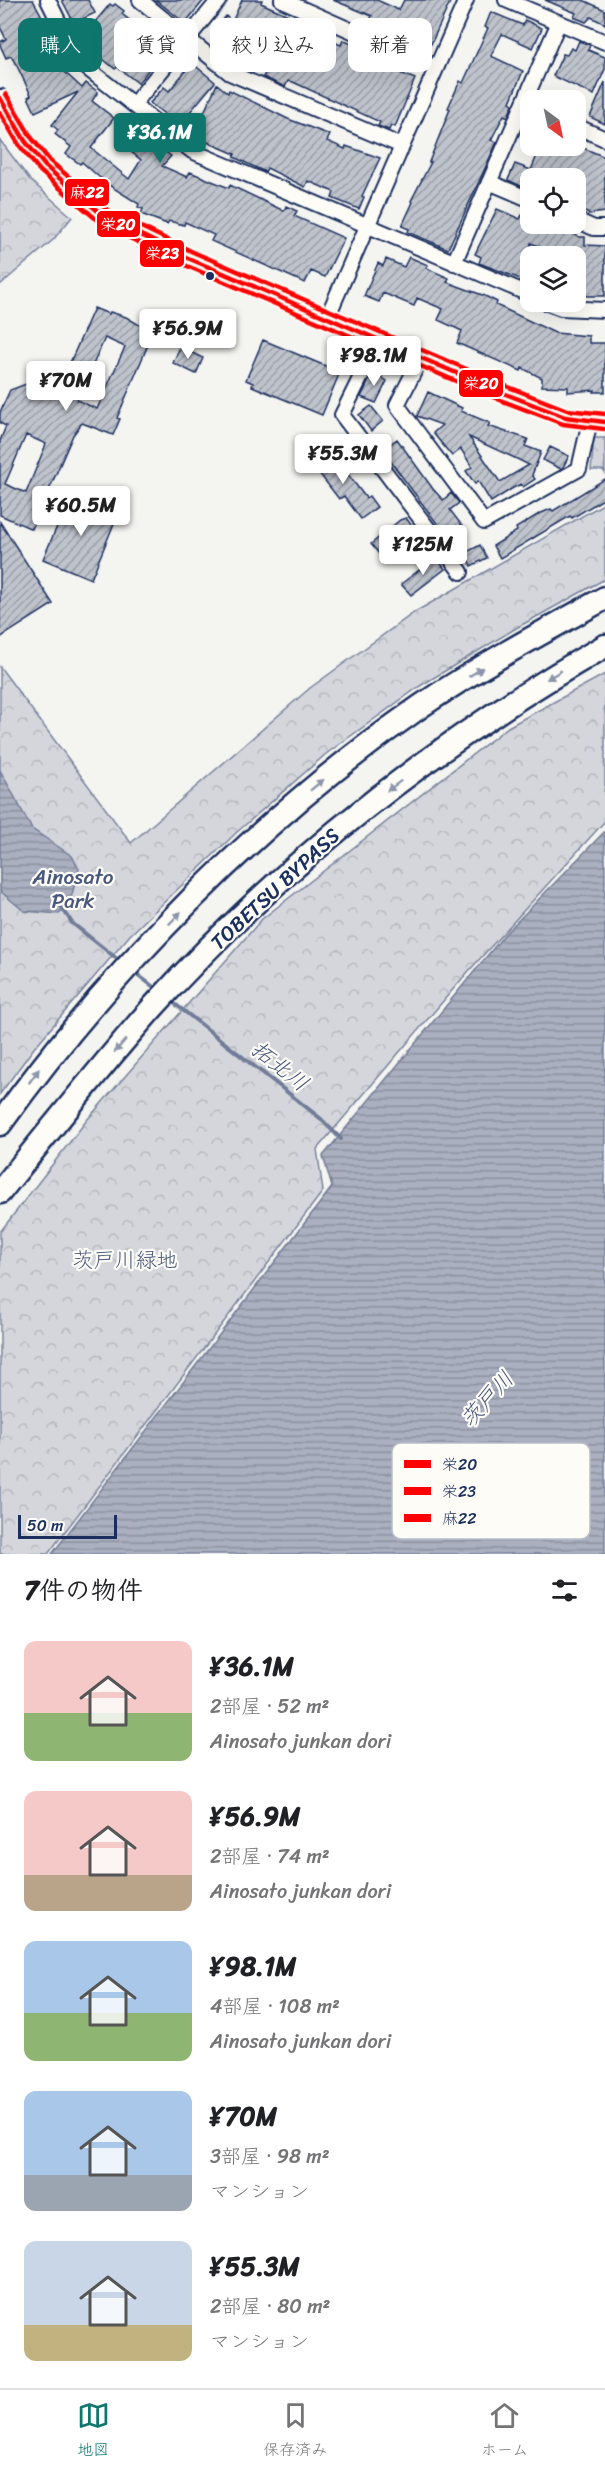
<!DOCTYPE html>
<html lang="ja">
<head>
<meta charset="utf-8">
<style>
	:root { --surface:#fff; --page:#f6f6f6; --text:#202124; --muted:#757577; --line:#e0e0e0; --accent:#0f766e }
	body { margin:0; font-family:Sriracha,"Klee One",sans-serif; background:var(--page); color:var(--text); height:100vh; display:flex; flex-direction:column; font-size:22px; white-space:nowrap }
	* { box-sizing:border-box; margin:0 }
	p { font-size:20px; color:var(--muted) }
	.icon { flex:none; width:33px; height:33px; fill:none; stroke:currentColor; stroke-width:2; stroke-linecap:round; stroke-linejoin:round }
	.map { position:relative; height:1554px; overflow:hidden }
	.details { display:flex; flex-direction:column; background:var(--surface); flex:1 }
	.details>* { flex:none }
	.hud { position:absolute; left:18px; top:18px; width:570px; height:54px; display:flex; gap:12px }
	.needle { width:39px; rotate:147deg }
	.tools { position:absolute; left:520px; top:90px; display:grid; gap:12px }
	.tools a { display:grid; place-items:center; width:66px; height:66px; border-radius:12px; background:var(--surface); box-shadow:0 6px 24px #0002; font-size:30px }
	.scale { position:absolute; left:18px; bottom:15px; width:99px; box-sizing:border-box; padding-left:6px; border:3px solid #1b2f5e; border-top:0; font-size:16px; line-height:21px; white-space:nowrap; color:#1b2f5e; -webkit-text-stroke:4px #fdfcf7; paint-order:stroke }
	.price { position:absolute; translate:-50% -51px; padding:0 14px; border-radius:6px; background:#fff; color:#222; font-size:20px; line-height:39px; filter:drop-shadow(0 2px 3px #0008) }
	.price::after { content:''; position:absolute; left:50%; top:36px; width:18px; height:14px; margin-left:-9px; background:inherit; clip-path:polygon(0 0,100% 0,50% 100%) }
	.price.active { background:var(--accent); color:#fff }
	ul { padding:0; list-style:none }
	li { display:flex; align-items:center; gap:18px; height:150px; padding:0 24px }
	li span { display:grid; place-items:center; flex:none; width:168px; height:120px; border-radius:12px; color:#555 }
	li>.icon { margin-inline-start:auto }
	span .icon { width:72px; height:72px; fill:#fffc; stroke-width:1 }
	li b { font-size:26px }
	h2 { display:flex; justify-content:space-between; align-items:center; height:72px; padding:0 24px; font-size:26px }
	.chip { padding:0 21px; border-radius:12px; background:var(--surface); box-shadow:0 6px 24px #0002; font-size:21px; line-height:54px }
	.chip.active { background:var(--accent); color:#fff }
	.dock { display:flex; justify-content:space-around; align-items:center; height:84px; border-top:2px solid var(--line); background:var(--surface); font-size:16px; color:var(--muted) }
	.dock a { display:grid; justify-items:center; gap:3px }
	.dock .active { color:var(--accent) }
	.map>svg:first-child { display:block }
	.forest { fill:url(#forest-crowns); stroke:#78829c; stroke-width:1.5 }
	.water { fill:url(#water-rules); stroke:#717c98; stroke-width:1.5 }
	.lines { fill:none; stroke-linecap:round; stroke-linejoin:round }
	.stream { stroke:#717c98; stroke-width:4 }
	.building { fill:url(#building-hatch); stroke:#1b2f5e; stroke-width:1.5; fill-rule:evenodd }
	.minor-casing { stroke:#1b2f5e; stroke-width:18 }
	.tertiary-casing { stroke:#1b2f5e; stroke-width:21 }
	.trunk-casing { stroke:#1b2f5e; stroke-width:27 }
	.minor { stroke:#fdfcf7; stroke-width:14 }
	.tertiary { stroke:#fdfcf7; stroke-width:16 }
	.trunk { stroke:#fdfcf7; stroke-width:22 }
	.bus-1-casing { stroke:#fdfcf7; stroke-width:9 }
	.bus-2-casing { stroke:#fdfcf7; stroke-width:9 }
	.bus-3-casing { stroke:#fdfcf7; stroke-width:9 }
	.bus-1 { stroke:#f00; stroke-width:4.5 }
	.bus-2 { stroke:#f00; stroke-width:4.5 }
	.bus-3 { stroke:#f00; stroke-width:4.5 }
	.oneway { fill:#8c96aa }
	.bus-dot { fill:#1b2f5e; stroke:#fdfcf7; stroke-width:2 }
	.labels { text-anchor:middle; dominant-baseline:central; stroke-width:4.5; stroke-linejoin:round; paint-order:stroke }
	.park-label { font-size:21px; fill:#49597d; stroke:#fdfcf7 }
	.street-label { font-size:21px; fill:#1b2f5e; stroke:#fdfcf7 }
	.water-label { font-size:22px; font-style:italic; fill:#46567b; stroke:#fdfcf7 }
	.key { fill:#fdfcf7; stroke:#b9bec9; stroke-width:1.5 }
	.key-label { font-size:16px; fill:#1b2f5e }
	.line-badge { stroke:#fdfcf7; stroke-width:2 }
	.badge-label { font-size:16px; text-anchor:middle; font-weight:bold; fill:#fff }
</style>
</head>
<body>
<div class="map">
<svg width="605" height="1554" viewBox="0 0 605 1554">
	<defs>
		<pattern id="forest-crowns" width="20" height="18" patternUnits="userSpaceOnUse" patternTransform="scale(1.5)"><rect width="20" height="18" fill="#d4d6db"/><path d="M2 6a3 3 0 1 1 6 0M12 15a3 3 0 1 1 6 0" fill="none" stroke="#b5b8be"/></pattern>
		<pattern id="water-rules" width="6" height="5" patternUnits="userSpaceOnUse" patternTransform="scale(1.5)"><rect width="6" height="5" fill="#aab0bf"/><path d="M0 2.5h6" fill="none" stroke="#8a909e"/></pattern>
		<pattern id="building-hatch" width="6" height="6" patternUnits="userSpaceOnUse" patternTransform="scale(1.5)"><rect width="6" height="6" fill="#bfc3cc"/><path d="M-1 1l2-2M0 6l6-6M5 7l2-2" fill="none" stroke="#9a9fa9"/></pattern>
	</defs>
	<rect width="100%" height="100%" fill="#f4f4f1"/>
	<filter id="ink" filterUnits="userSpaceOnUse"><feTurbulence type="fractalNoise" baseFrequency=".0167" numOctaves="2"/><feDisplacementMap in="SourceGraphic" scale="12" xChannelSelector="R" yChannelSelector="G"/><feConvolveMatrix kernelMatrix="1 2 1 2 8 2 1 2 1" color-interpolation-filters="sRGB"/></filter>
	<g filter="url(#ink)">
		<path class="forest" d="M 0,140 L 30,180 L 72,217 L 53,240 L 0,285 Z
			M 594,438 L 605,438 L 605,473 L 603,470 L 591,470 Z
			M 605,503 L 605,579 L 518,627 L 420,686 L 326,754 L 236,833 L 130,935 L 34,1048 L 0,1094 L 0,667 L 131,843 L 310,688 L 415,612 Z
			M 605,674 L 605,821 L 467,973 L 317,1149 L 323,1191 L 48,1554 L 0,1554 L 0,1232 L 87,1120 L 262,919 L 508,727 Z"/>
		<path class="water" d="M 0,770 L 32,829 L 72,856 L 79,869 L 69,905 L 59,914 L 24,911 L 0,891 Z
			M 605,831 L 605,1554 L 52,1554 L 332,1187 L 323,1156 L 505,934 Z"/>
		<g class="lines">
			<path class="stream" d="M 61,906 L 72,923 L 121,962
				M 134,972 L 159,991
				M 170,1000 L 320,1118 L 341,1139"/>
		</g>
		<path class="building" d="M 0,0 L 33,0 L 56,42 L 54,43 L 64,63 L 58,66 L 82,88 L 86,83 L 98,92 L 92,101 L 114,118 L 91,148 L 129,179 L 141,160 L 121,144 L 132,130 L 135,133 L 137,131 L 171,156 L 162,166 L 187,177 L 190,172 L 229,188 L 230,185 L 284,211 L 286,206 L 297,211 L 294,216 L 344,238 L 325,277 L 311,271 L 305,283 L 211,241 L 214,235 L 185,222 L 184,225 L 169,221 L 167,224 L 141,214 L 143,209 L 138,207 L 139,204 L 107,184 L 82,162 L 80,164 L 66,154 L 71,147 L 55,134 L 58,130 L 52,125 L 78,92 L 35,112 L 28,97 L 31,95 L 17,66 L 11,56 L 6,58 L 0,45 L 0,42 L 6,39 L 0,27 Z
			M 62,0 L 88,0 L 95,13 L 74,23 Z
			M 156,0 L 204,0 L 185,23 Z
			M 242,0 L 262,0 L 261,3 L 288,15 L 283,27 L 305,36 L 308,31 L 341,45 L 343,40 L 364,50 L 361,57 L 415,79 L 395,127 L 391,125 L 389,130 L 378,126 L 380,122 L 293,82 L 288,81 L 285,87 L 263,77 L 266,72 L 237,60 L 247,38 L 223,42 L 213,32 L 226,16 L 232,22 Z
			M 333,0 L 377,0 L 399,10 L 404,0 L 451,0 L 431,44 L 430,43 L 425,52 L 411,45 L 412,42 L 385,30 L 383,35 L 372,30 L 375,22 L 370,20 L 372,16 Z
			M 545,0 L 583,0 L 605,10 L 605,24 L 591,17 L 586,22 L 574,17 L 576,13 Z
			M 110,4 L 113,6 L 115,4 L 124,11 L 122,14 L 152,38 L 156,34 L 169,44 L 138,83 L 117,67 L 115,69 L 80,40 Z
			M 491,12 L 520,24 L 523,25 L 525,20 L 542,28 L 533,48 L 502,34 L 491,56 L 523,71 L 510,102 L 513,104 L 508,117 L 504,115 L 491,140 L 497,142 L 448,249 L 408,232 L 409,229 L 402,226 L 413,202 L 411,201 L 431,162 L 429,162 L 450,109 L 448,108 L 460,81 L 463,83 L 488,28 L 485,27 Z
			M 579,41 L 590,45 L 588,50 L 605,57 L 605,69 L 594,95 L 553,76 L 563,54 L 567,55 L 571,48 L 575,50 Z
			M 192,63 L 215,82 L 179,125 L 150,103 L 164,87 L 169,91 Z
			M 605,82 L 605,124 L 590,117 Z
			M 217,84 L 228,93 L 229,90 L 288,119 L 330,135 L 327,141 L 345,149 L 346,146 L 380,158 L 362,196 L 364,197 L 359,209 L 332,198 L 334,192 L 308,181 L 305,187 L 267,168 L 265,172 L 234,157 L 235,154 L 193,136 Z
			M 541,146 L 559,146 L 578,153 L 581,147 L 605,157 L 605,212 L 589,214 L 576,208 L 576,178 L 527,178 L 523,187 L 508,180 L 515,164 L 531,170 Z
			M 497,209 L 520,219 L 522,215 L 531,220 L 531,224 L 536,224 L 563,235 L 566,230 L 579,237 L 585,237 L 585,245 L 605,246 L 605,296 L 576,296 L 576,256 L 561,256 L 531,243 L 531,283 L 479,263 L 481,257 L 475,254 Z
			M 409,257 L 428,265 L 426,268 L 449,278 L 447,282 L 485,296 L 497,302 L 496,305 L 555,333 L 589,336 L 589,343 L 605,343 L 605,392 L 594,392 L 595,390 L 568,392 L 568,387 L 542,386 L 542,378 L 522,368 L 521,371 L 457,343 L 462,331 L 438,320 L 443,309 L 417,298 L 414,306 L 383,293 L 379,302 L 364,296 L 378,263 L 383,266 L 386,259 L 404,267 Z
			M 94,308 L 109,314 L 110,312 L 126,317 L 153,333 L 117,418 L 120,419 L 113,435 L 82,423 L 73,435 L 32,529 L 0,515 L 0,441 L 6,426 L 0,423 L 0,412 L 10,390 L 26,384 L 55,397 ZM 105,338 L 125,347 L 97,409 L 77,400 ZM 26,435 L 46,444 L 26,493 L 5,484 Z
			M 263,340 L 340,372 L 322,415 L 252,386 L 253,383 L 246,380 Z
			M 180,347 L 203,358 L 196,374 L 173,363 Z
			M 375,368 L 381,371 L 379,376 L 387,381 L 376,403 L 361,397 Z
			M 428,392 L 462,408 L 461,411 L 490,423 L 488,426 L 528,439 L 525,446 L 541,452 L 532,475 L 535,479 L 523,487 L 521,484 L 513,488 L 491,502 L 478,481 L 475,484 L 466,471 L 472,467 L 461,449 L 452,456 L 433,433 L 442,425 L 417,416 ZM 469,437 L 517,459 L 529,465 L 500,482 Z
			M 371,406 L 383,421 L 371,431 L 359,415 Z
			M 397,439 L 433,489 L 443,500 L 451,493 L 459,503 L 450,510 L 463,527 L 448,538 L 382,450 Z
			M 550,447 L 569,456 L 563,467 L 561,469 L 543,460 Z
			M 330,451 L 366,498 L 369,496 L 377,507 L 361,519 L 344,496 L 339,499 L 312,464 Z
			M 605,479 L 605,498 L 572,518 L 570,516 L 500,558 L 493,546 L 517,531 L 516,528 L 539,514 L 551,509 L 553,511 Z
			M 71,494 L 118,514 L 91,579 L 43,559 Z
			M 406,518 L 415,530 L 380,555 L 371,544 L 400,520 Z
			M 0,522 L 53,604 L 0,638 Z
			M 480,545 L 487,558 L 471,566 L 465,553 Z
			M 436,557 L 445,569 L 411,595 L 401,584 Z"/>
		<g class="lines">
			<defs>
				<path id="minor" d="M 48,0 L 78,61 L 192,151 L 531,295
					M 140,0 L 230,73 L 402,146
					M 282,0 L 436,68
					M 506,0 L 605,42
					M 134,104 L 219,0
					M 576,126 L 605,139
					M 489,182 L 531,200
					M 576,220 L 594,228 L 605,228
					M 454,263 L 559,22
					M 545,302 L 561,308 L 605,310
					M 327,318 L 466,0
					M 379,340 L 342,415 L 461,572
					M 421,358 L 397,405 L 484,522 L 579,469 L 590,421"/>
				<path id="tertiary" d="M 0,98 L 25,141 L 45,166 L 106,218 L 190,259 L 503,393 L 565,417 L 605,422"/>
				<path id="trunk" d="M 0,1124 C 113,967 262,816 421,706 C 480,666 543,632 605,598
					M 0,1192 C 50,1130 100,1067 153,1007 C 283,863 437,742 605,646"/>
			</defs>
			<use href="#minor" class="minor-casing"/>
			<use href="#tertiary" class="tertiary-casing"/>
			<use href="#trunk" class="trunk-casing"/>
			<use href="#minor" class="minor"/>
			<use href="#tertiary" class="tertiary"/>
			<use href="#trunk" class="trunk"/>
			<defs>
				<path id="bus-1" d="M 0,98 L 25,141 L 45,166 L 106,218 L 190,259 L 503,393 L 565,417 L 605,422"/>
				<path id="bus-2" d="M 0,113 L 19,145 L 40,171 L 103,225 L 187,266 L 500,400 L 563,424 L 604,429"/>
				<path id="bus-3" d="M 6,94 L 31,137 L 50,161 L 110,212 L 193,252 L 506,386 L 567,410 L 605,414"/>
			</defs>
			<use href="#bus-1" class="bus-1-casing"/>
			<use href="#bus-2" class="bus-2-casing"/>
			<use href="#bus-3" class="bus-3-casing"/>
			<use href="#bus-1" class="bus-1"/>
			<use href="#bus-2" class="bus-2"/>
			<use href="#bus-3" class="bus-3"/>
		</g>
		<defs><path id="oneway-solid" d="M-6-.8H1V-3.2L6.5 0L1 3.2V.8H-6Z" transform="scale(1.5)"/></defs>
		<g class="oneway">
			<use href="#oneway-solid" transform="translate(476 672) rotate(-32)"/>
			<use href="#oneway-solid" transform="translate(554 675) rotate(149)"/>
			<use href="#oneway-solid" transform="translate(317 785) rotate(-39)"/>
			<use href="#oneway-solid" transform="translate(394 786) rotate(143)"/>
			<use href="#oneway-solid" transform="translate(175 918) rotate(-46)"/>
			<use href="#oneway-solid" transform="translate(120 1046) rotate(131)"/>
			<use href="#oneway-solid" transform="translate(34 1076) rotate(-54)"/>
		</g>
	</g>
	<circle class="bus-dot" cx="210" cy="276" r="5"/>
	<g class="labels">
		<g class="park-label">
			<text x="73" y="877">Ainosato<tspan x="73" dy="24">Park</tspan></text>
			<text x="125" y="1260">茨戸川緑地</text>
		</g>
		<g class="street-label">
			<text transform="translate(275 889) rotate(-43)">TOBETSU BYPASS</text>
		</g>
		<g class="water-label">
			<text transform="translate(280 1066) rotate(38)">拓北川</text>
			<text transform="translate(487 1399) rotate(-48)">茨戸川</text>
		</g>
	</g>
	<rect x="392" y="1443" width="198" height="96" rx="9" class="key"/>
	<rect x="404" y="1460" width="27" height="8" fill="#f00"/>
	<rect x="404" y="1487" width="27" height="8" fill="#f00"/>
	<rect x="404" y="1514" width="27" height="8" fill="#f00"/>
	<g class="key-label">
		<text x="442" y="1470">栄20</text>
		<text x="442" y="1497">栄23</text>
		<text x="442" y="1524">麻22</text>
	</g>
	<g class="line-badge">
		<rect x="64" y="178" width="46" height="29" rx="6" fill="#f00"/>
		<rect x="96" y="210" width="45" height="28" rx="6" fill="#f00"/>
		<rect x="139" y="239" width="46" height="29" rx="6" fill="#f00"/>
		<rect x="458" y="369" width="46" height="29" rx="6" fill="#f00"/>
	</g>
	<g class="badge-label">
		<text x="87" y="198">麻22</text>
		<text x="118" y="230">栄20</text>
		<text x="162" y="259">栄23</text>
		<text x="481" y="389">栄20</text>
	</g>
</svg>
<div class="tools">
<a><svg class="needle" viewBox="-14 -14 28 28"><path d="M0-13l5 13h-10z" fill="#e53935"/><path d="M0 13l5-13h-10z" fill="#757577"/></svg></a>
<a><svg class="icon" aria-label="locate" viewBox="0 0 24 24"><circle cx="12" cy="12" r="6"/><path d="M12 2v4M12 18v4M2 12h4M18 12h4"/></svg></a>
<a><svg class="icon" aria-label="layers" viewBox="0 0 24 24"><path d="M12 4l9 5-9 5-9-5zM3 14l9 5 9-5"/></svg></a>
</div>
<div class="scale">50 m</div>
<b class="price active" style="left:160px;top:164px">¥36.1M</b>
<b class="price" style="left:188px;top:360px">¥56.9M</b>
<b class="price" style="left:374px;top:387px">¥98.1M</b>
<b class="price" style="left:66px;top:412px">¥70M</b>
<b class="price" style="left:343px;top:485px">¥55.3M</b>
<b class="price" style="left:81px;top:537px">¥60.5M</b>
<b class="price" style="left:423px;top:576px">¥125M</b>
<div class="hud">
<a class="chip active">購入</a>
<a class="chip">賃貸</a>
<a class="chip">絞り込み</a>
<a class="chip">新着</a>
</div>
</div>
<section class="details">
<h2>7件の物件<svg class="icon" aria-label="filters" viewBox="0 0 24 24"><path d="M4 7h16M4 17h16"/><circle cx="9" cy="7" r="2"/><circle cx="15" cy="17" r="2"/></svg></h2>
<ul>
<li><span style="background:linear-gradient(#f6c9c9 60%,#8fb573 0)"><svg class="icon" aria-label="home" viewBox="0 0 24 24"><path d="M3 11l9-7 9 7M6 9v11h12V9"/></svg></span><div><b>¥36.1M</b><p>2部屋 · 52 m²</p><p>Ainosato junkan dori</p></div></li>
<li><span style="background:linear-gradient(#f6c9c9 70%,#b9a48a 0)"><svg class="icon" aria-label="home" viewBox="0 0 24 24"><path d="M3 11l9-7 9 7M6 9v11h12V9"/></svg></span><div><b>¥56.9M</b><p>2部屋 · 74 m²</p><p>Ainosato junkan dori</p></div></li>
<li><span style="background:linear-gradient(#a9c7e8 60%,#8fb573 0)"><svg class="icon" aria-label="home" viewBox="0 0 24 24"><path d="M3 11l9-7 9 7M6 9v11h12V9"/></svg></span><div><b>¥98.1M</b><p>4部屋 · 108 m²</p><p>Ainosato junkan dori</p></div></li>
<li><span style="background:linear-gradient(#a9c7e8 70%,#9aa5b1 0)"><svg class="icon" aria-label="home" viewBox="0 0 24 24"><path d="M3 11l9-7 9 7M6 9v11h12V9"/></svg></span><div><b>¥70M</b><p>3部屋 · 98 m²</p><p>マンション</p></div></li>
<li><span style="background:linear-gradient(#c9d6e8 70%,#c2b280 0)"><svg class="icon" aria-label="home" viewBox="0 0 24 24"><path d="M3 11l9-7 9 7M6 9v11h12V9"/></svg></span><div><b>¥55.3M</b><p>2部屋 · 80 m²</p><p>マンション</p></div></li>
</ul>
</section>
<nav class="dock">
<a class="active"><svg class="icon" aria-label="map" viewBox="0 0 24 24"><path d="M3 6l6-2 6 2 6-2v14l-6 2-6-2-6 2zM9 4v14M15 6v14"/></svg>地図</a>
<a><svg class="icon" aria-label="saved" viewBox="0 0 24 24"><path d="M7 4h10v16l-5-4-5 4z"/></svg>保存済み</a>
<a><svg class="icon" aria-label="home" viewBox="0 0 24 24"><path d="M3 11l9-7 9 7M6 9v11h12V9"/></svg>ホーム</a>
</nav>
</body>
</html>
